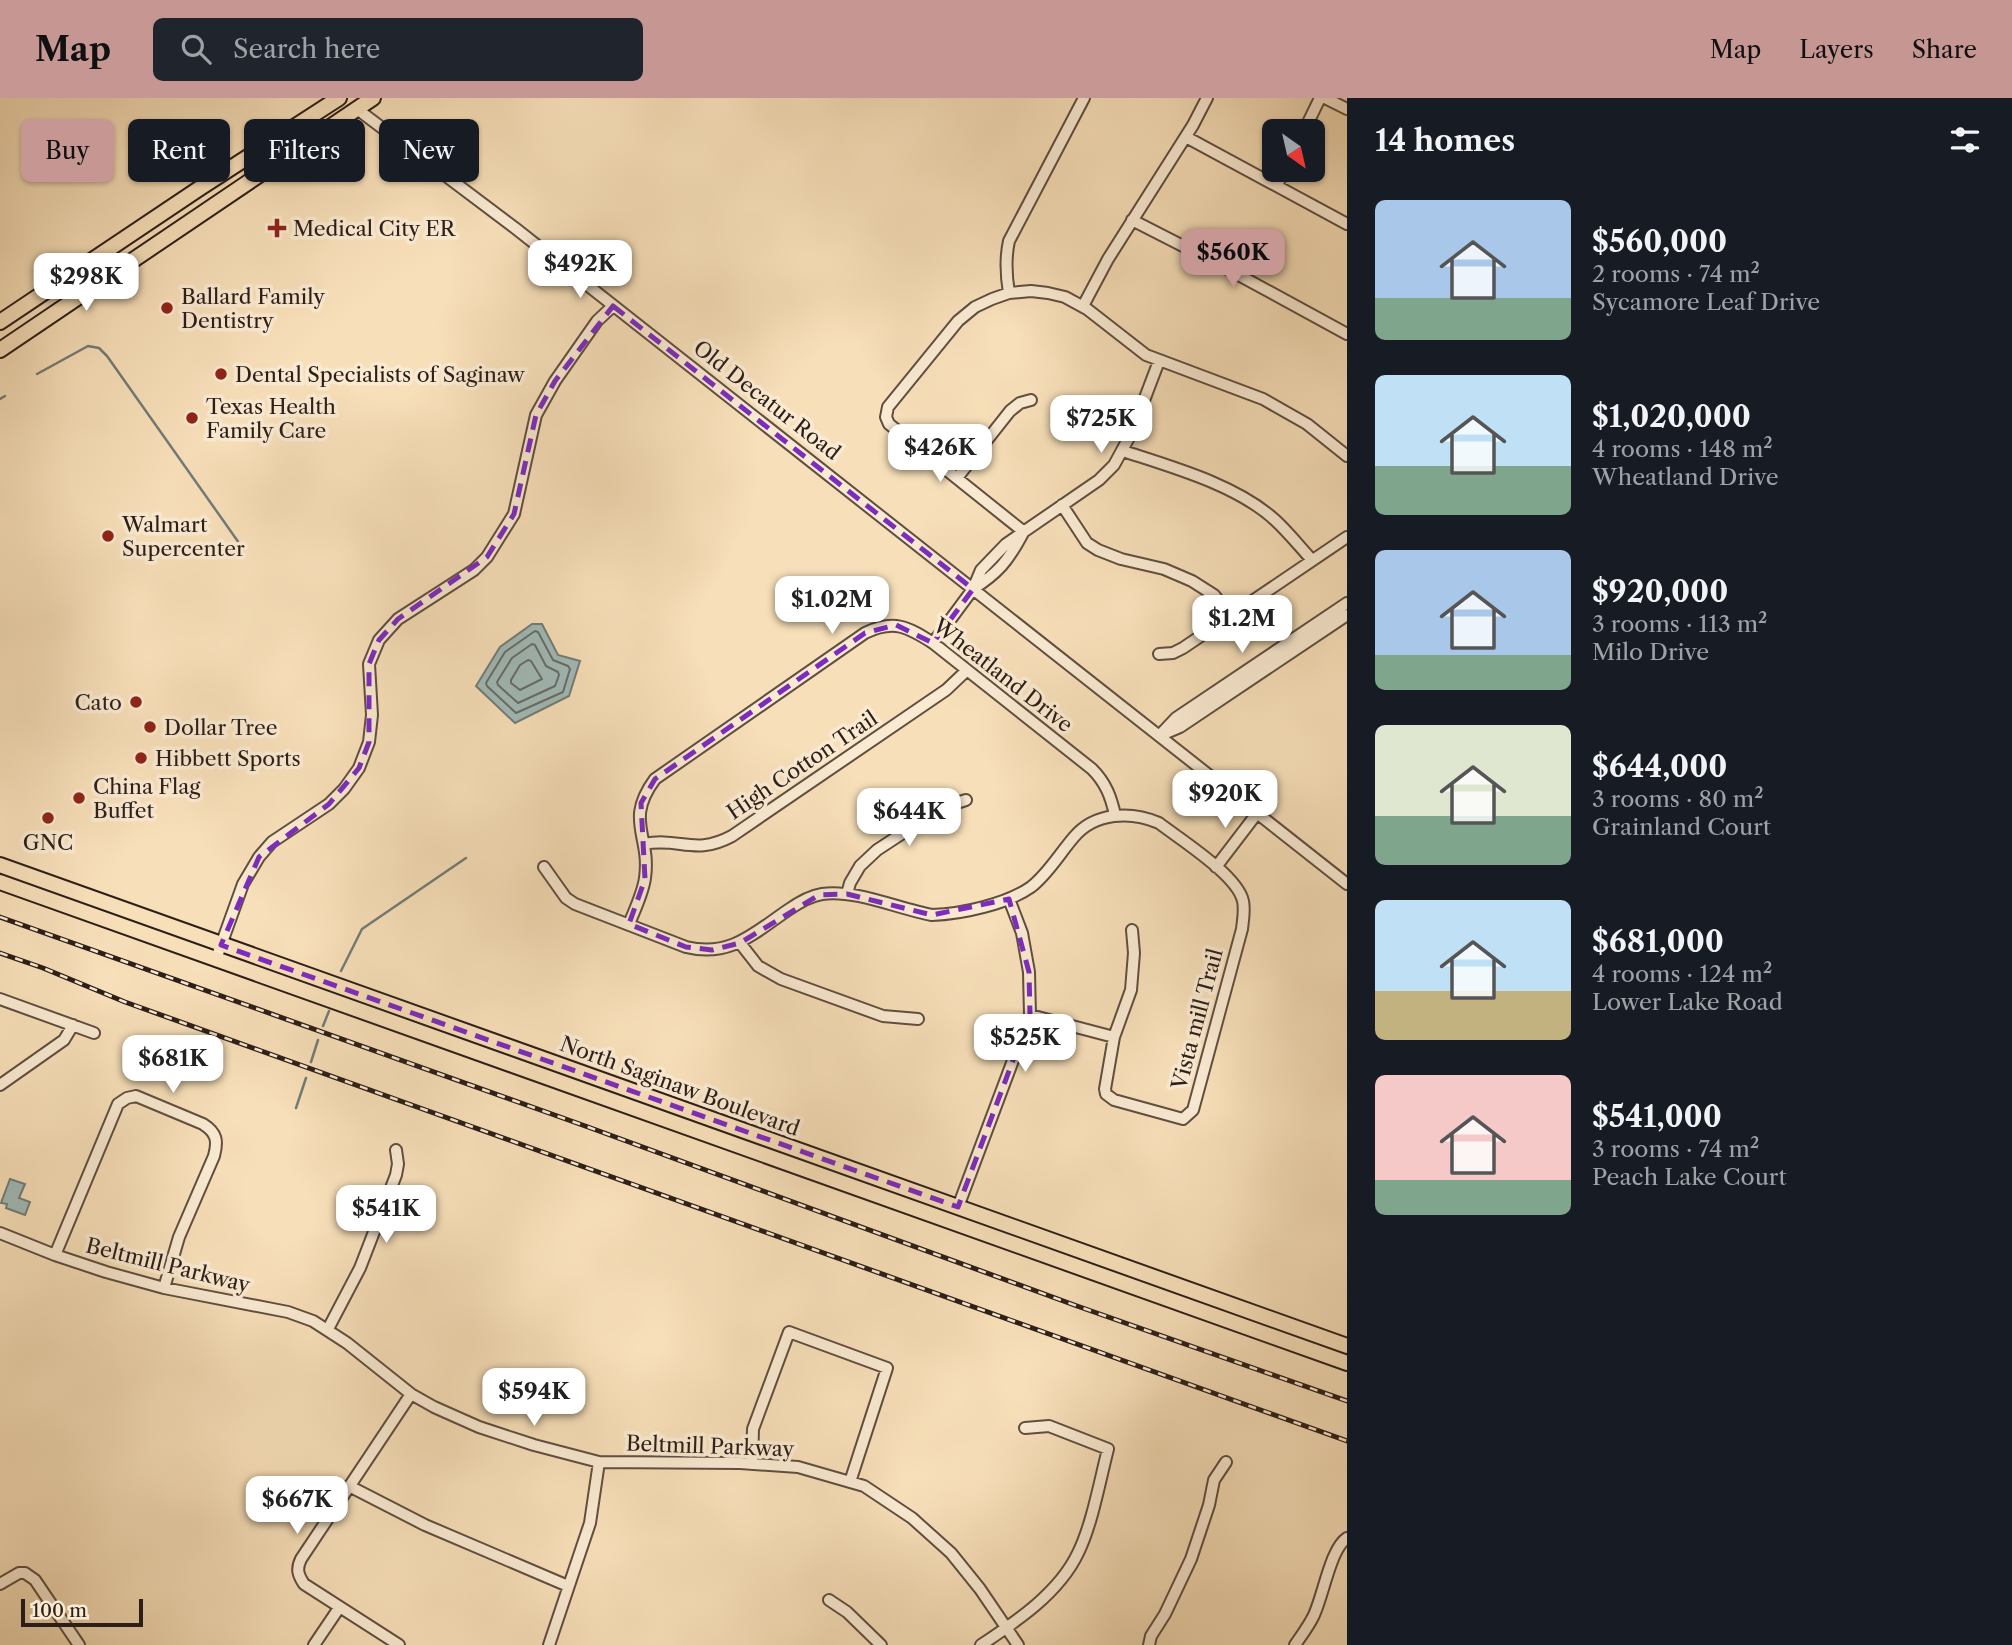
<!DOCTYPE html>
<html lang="en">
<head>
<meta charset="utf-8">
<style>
	:root { --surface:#171b24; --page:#20242c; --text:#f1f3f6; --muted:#9ea1a6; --accent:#c59692 }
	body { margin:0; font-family:"Libre Caslon Text",serif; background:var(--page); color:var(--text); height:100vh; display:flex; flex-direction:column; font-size:26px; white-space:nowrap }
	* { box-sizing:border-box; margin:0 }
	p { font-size:23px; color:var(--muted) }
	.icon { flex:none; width:38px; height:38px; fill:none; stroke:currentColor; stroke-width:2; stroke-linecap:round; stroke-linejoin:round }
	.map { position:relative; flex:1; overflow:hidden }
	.details { display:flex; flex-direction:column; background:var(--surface); width:665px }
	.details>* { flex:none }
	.top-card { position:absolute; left:21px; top:21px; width:665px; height:63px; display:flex; gap:14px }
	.needle { width:46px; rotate:146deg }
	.buttons { position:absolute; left:1262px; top:21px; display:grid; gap:14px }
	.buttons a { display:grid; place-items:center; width:63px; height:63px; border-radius:10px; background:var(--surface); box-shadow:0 2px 5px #0004; font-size:35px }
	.scale { position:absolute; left:21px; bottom:18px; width:122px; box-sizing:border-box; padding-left:7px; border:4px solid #2c1e18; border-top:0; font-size:19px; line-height:24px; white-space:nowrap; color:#2c1e18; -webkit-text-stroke:5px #faead2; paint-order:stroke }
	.price { position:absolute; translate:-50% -60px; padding:0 16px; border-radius:14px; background:#fff; color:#222; font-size:23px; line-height:46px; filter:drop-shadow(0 2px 4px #0008) }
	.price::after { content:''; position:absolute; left:50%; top:42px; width:21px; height:16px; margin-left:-10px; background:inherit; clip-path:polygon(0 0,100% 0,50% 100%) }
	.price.on { background:var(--accent); color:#111 }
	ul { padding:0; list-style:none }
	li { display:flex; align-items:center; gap:21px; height:175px; padding:0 28px }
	li span { display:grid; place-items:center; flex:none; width:196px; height:140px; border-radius:10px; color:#555 }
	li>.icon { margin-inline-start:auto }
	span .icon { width:84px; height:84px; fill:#fffc; stroke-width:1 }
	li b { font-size:30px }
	h2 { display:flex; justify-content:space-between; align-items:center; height:84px; padding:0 28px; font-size:30px }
	.pill { padding:0 24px; border-radius:10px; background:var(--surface); box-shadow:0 2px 5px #0004; font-size:24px; line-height:63px }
	.pill.on { background:var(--accent); color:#111 }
	header { display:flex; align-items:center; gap:42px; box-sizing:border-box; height:98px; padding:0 35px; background:var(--accent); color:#111 }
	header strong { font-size:33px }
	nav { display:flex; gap:38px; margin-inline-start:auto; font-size:24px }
	.search { width:490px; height:63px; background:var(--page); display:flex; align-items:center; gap:18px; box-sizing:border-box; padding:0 24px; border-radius:10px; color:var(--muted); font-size:26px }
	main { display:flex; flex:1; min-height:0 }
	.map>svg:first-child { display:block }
	.water { fill:#a0bab8; stroke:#727c78; stroke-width:2 }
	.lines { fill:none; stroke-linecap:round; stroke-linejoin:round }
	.shore { stroke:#666c68; stroke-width:2 }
	.stream { stroke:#727c78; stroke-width:2.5 }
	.minor-casing { stroke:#5f4e40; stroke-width:14 }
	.major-casing { stroke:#2c1e18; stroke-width:18 }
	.minor { stroke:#faead2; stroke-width:10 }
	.major { stroke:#f7dfb9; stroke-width:14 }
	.rail-casing { stroke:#2c1e18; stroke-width:5 }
	.rail { stroke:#faead2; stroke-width:2.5; stroke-dasharray:8; stroke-linecap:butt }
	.marked { fill:none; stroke:#7b2cbf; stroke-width:5; stroke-dasharray:14 9; stroke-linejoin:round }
	.poi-dot { fill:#8f2418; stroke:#faead2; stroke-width:2.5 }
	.labels { text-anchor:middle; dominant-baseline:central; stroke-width:7; stroke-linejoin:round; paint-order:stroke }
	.poi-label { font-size:21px; fill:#2c1e18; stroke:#faead2; text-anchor:start }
	.street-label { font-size:21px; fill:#2c1e18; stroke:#faead2 }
</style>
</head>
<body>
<header>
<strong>Map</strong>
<div class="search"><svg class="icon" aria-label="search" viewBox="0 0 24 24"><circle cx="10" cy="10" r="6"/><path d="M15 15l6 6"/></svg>Search here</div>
<nav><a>Map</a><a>Layers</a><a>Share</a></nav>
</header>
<main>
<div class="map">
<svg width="1347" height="1547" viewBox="0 0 1347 1547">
	<rect width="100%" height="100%" fill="#f7dfb9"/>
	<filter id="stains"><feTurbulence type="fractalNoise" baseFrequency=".00286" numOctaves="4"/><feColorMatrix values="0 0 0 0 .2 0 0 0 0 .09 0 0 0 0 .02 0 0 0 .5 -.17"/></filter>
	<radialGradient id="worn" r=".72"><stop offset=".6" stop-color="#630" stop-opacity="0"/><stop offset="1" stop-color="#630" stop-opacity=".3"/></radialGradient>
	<path class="water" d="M 532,526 L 542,526 L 558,557 L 580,563 L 569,598 L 515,625 L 476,588 L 500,549 Z
		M 10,1081 L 25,1086 L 19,1100 L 30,1104 L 25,1117 L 6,1110 L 7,1106 L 1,1105 Z"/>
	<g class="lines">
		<path class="shore" d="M 535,533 L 538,534 L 553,562 L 568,568 L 570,571 L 563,594 L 516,615 L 487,588 L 486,585 L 505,554 Z
			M 532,546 L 535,547 L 546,568 L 558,574 L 559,577 L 555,588 L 518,605 L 498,587 L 497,584 L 512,560 Z
			M 528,562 L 531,563 L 542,581 L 520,592 L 511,585 L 511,582 L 520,567 Z"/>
		<path class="stream" d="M 37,276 L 88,248 L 99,250 L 107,258 L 244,452
			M 0,301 L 5,298
			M 341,873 L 362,831 L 466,760
			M 323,928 L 329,913
			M 311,964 L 318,942
			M 296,1010 L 306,980"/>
		<defs>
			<path id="minor" d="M 1325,0 L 1347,11
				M 357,11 L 515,130 L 1347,786
				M 1304,33 L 1320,0
				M 1186,39 L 1347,126
				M 1277,87 L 1285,72
				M 1132,122 L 1224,169 L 1347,236
				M 1009,195 C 1006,177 1005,161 1009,143 L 1084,0
				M 1083,208 L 1108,161 L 1193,27 L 1207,0
				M 1123,353 C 1172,369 1237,387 1275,422 C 1289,435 1300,449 1312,462
				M 957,380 L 1010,313 L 1020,305 L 1031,302
				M 1062,407 L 1087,445 L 1098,452 L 1121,461 L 1164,471 L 1192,483 L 1214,497 L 1231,518
				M 1024,434 L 889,326 L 886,319 L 888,309 L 958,223 L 975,209 L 992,201 L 1009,195 L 1031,193 L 1048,195 L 1065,199 L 1087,211 L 1146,257 L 1263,301 L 1307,326 L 1347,358
				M 973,491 C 998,475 1008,463 1022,437
				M 933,545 L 973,491 L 981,472 L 1006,446 L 1099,382 L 1114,367 L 1132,334 L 1159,263
				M 1159,556 L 1173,555 L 1183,550 L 1347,439
				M 1166,635 L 1180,629 L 1347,517
				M 1160,637 L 1176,620 L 1347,505
				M 644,746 C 680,739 695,758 732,738 L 946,592 L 966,573
				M 544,769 L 566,800 L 575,806 L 686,849 C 730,860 754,835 788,812 C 798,805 809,798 822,796 C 855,791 899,811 932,817 C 962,816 1007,806 1031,789 C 1048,776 1060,755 1074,739 C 1095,714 1131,713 1159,725 C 1181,742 1237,777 1243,803 C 1245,812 1243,822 1242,831 L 1193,1012 L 1183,1021 L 1114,1002 L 1106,996 L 1105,991 L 1114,939 L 1131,892 L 1134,855 L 1132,832
				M 1216,769 L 1258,714
				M 847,796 L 850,785 L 860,768 L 877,752 L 941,710 L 966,702
				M 629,826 C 635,811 643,795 645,780 C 651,737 624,723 655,681 L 865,535 C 894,521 908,529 933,545 L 1092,671 C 1106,685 1111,699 1115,717
				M 740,845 L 758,868 L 781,881 L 883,918 L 918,921
				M 216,861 L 243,786 L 259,759 L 272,744 L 329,706 L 344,691 L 359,670 L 369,644 L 372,617 L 369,566 L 379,542 L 398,521 L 474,472 L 487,459 L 514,416 L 536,317 L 555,283 L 597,223 L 613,208
				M 0,901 L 94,935
				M 1030,917 L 1114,939
				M 0,987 L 64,942 L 73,927
				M 958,1109 L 1030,917 L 1029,874 L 1022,835 L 1009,801
				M 0,1135 L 55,1157 L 106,1174 L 164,1190 L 288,1214 L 313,1223 L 347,1245 L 411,1296 L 434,1309 L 479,1329 L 534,1347 L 599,1364 L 740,1365 L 798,1369 L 864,1388 L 912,1420 L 951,1455 L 980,1491 L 1018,1547
				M 55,1157 L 118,1006 L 127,1000 L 136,998 L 203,1026 C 217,1035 218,1043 214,1058 L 179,1139 L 164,1190
				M 328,1231 L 360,1170 L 396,1077 L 398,1066 L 396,1052
				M 752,1366 L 753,1331 L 789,1234 L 887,1270 L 850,1384
				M 349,1388 L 425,1427 L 568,1488
				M 0,1486 L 19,1475 L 25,1475 L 35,1482 L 79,1547
				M 829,1502 L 847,1514 L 881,1547
				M 314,1547 L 339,1510
				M 399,1547 L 304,1486 C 298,1477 296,1471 301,1461 L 411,1296
				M 549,1547 L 590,1425 L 599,1364
				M 981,1547 C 1017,1523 1059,1495 1078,1455 C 1092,1427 1100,1382 1108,1351 L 1049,1328 L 1025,1330
				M 1149,1547 L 1151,1538 L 1165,1516 L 1191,1461 L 1209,1407 L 1214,1382 L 1226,1364
				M 1295,1547 C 1301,1538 1308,1529 1313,1519 C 1323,1500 1330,1451 1347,1440"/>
			<path id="major" d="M 0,224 L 200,90 L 339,0
				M 0,252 L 373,0
				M 0,767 L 1347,1248
				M 0,784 L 1347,1265"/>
		</defs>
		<use href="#minor" class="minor-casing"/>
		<use href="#major" class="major-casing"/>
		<use href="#minor" class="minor"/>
		<use href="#major" class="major"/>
		<defs>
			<path id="rail" d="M 0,819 L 588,1029 L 1077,1208 L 1347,1303
				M 0,855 L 43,870 L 125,904 L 1347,1343"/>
		</defs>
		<use href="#rail" class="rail-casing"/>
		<use href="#rail" class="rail"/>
	</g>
	<path class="marked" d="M 613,208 L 973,491 L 933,545 L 896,527 L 865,535 L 655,681 L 641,705 L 645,781 L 629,826 L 686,849 L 712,852 L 740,845 L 819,797 L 847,796 L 932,817 L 1009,801 L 1029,874 L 1030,917 L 958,1109 L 221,847 L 259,759 L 329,706 L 359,670 L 369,644 L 369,566 L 379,542 L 398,521 L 487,459 L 514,416 L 536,317 L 555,283 Z"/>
	<g class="poi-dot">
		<path d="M273.5 119.5h7v7h7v7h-7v7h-7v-7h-7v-7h7z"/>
		<circle cx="167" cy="210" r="7"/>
		<circle cx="221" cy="276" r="7"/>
		<circle cx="192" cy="320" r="7"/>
		<circle cx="108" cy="438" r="7"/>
		<circle cx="136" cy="604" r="7"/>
		<circle cx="150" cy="629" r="7"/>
		<circle cx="141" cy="660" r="7"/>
		<circle cx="79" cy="700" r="7"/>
		<circle cx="48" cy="720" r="7"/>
	</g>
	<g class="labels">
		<g class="poi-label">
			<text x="293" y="130">Medical City ER</text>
			<text x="181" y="198">Ballard Family<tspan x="181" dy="24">Dentistry</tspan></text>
			<text x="235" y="276">Dental Specialists of Saginaw</text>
			<text x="206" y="308">Texas Health<tspan x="206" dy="24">Family Care</tspan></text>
			<text x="122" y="426">Walmart<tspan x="122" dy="24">Supercenter</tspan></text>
			<text x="122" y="604" text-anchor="end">Cato</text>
			<text x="164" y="629">Dollar Tree</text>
			<text x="155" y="660">Hibbett Sports</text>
			<text x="93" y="688">China Flag<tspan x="93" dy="24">Buffet</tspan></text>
			<text x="48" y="744" text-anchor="middle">GNC</text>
		</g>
		<g class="street-label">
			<text transform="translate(767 302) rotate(38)">Old Decatur Road</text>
			<text transform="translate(1003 577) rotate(38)">Wheatland Drive</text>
			<text transform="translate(802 667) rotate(-34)">High Cotton Trail</text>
			<text transform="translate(1197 921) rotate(-75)">Vista mill Trail</text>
			<text transform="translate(680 988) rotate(20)">North Saginaw Boulevard</text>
			<text transform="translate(168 1167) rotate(14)">Beltmill Parkway</text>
			<text transform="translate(710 1348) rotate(2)">Beltmill Parkway</text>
		</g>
	</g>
	<rect width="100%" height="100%" filter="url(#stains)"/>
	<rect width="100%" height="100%" fill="url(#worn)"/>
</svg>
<div class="buttons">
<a><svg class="needle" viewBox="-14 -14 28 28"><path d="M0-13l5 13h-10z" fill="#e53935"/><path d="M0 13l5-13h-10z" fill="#9ea1a6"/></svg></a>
</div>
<div class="scale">100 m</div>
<b class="price on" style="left:1233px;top:191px">$560K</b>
<b class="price" style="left:580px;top:202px">$492K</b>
<b class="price" style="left:86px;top:215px">$298K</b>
<b class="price" style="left:1101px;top:357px">$725K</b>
<b class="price" style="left:940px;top:386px">$426K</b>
<b class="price" style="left:832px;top:538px">$1.02M</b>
<b class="price" style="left:1242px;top:557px">$1.2M</b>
<b class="price" style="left:1225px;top:732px">$920K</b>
<b class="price" style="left:909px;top:750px">$644K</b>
<b class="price" style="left:1025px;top:976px">$525K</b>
<b class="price" style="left:173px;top:997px">$681K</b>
<b class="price" style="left:386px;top:1147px">$541K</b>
<b class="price" style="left:534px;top:1330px">$594K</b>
<b class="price" style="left:297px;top:1438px">$667K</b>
<div class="top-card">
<a class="pill on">Buy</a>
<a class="pill">Rent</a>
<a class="pill">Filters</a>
<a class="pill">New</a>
</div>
</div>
<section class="details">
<h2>14 homes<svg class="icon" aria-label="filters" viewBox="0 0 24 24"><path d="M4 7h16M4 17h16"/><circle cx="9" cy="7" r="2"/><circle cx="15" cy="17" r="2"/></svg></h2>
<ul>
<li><span style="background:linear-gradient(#a9c7e8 70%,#7fa58c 0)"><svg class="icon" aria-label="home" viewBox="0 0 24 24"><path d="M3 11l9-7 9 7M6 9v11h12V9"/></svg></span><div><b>$560,000</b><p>2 rooms · 74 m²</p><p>Sycamore Leaf Drive</p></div></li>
<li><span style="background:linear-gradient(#bfe0f5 65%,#7fa58c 0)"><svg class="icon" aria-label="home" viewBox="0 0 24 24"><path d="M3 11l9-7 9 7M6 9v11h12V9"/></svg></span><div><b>$1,020,000</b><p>4 rooms · 148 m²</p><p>Wheatland Drive</p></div></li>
<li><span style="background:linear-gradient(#a9c7e8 75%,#7fa58c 0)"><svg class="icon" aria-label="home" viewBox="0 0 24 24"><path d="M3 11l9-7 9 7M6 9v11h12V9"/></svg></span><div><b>$920,000</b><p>3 rooms · 113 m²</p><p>Milo Drive</p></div></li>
<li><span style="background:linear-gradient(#dfe7d0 65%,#7fa58c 0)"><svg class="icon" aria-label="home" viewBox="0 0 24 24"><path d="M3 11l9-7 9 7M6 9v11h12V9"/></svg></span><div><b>$644,000</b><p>3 rooms · 80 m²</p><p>Grainland Court</p></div></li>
<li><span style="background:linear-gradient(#bfe0f5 65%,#c2b280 0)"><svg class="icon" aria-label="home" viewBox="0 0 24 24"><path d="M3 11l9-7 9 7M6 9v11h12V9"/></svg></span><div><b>$681,000</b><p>4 rooms · 124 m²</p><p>Lower Lake Road</p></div></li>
<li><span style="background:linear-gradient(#f6c9c9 75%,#7fa58c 0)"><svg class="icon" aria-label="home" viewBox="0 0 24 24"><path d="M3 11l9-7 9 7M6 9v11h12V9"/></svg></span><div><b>$541,000</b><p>3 rooms · 74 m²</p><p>Peach Lake Court</p></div></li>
</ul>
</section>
</main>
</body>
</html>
